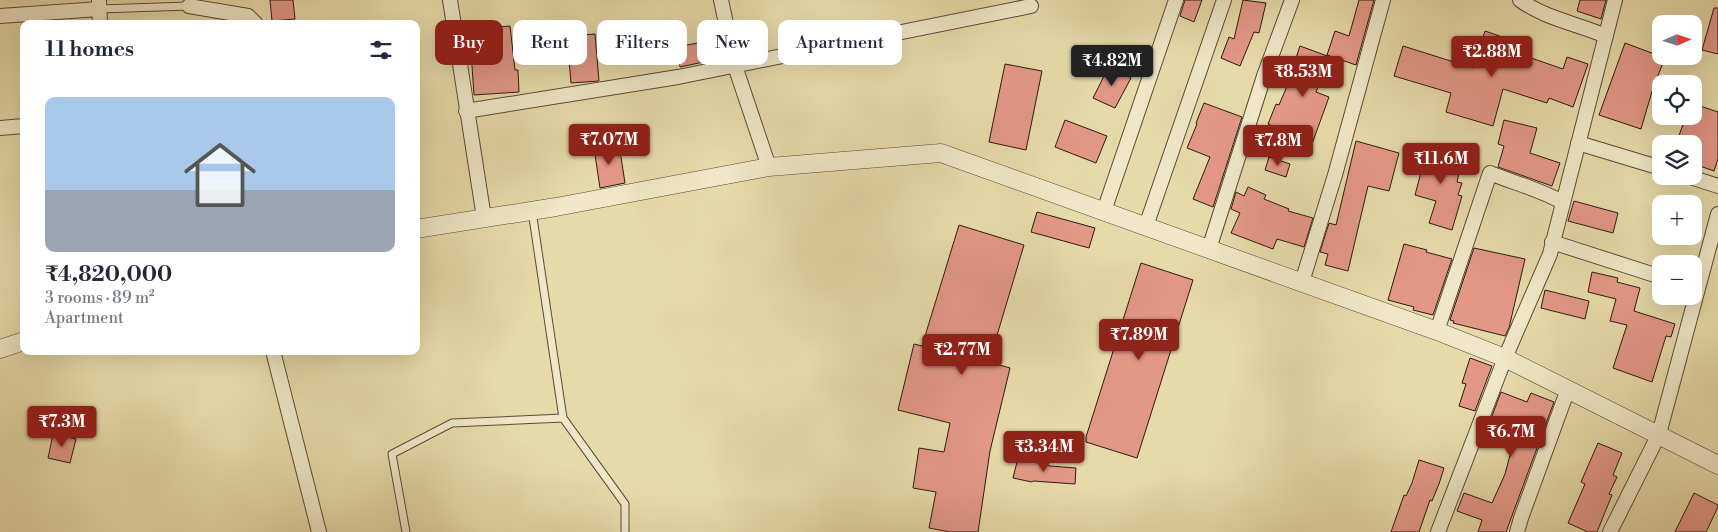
<!DOCTYPE html>
<html lang="en">
<head>
<meta charset="utf-8">
<style>
	:root { --surface:#fff; --page:#f2f2f3; --text:#1f2937; --muted:#747a83; --line:#e0e1e3; --accent:#8f2418 }
	body { margin:0; font-family:"Libre Bodoni",serif; background:var(--page); color:var(--text); height:100vh; display:flex; flex-direction:column; font-size:19px; white-space:nowrap }
	* { box-sizing:border-box; margin:0 }
	p { font-size:16px; color:var(--muted) }
	.icon { flex:none; width:28px; height:28px; fill:none; stroke:currentColor; stroke-width:2; stroke-linecap:round; stroke-linejoin:round }
	.map { position:relative; flex:1; overflow:hidden }
	.panel { position:absolute; left:20px; top:20px; width:400px; height:335px; display:flex; flex-direction:column; background:var(--surface); border-radius:10px; box-shadow:0 5px 20px #0002 }
	.panel>* { flex:none }
	.hud { position:absolute; left:435px; top:20px; width:475px; height:45px; display:flex; gap:10px }
	.needle { width:32px; rotate:87deg }
	.controls { position:absolute; left:1652px; top:15px; display:grid; gap:10px }
	.controls a { display:grid; place-items:center; width:50px; height:50px; border-radius:10px; background:var(--surface); box-shadow:0 5px 20px #0002; font-size:25px }
	.price { position:absolute; translate:-50% -42px; padding:0 11px; border-radius:5px; background:var(--accent); color:#fff; font-size:16px; line-height:32px; filter:drop-shadow(0 1px 2px #0008) }
	.price::after { content:''; position:absolute; left:50%; top:30px; width:15px; height:11px; margin-left:-8px; background:inherit; clip-path:polygon(0 0,100% 0,50% 100%) }
	.price.active { background:#222; color:#fff }
	ul { padding:0; list-style:none }
	li { display:grid; align-content:center; gap:10px; height:265px; padding:0 25px }
	li+li { border-top:1px solid var(--line) }
	li span { display:grid; place-items:center; height:155px; border-radius:10px; color:#555 }
	li>.icon { margin-inline-start:auto }
	span .icon { width:90px; height:90px; fill:#fffc; stroke-width:1 }
	li b { font-size:21px }
	h2 { display:flex; justify-content:space-between; align-items:center; height:60px; padding:0 25px; font-size:21px }
	.pill { padding:0 18px; border-radius:10px; background:var(--surface); box-shadow:0 5px 20px #0002; font-size:18px; line-height:45px }
	.pill.active { background:var(--accent); color:#fff }
	.map>svg:first-child { display:block }
	.building { fill:#e39886; stroke:#2b1a14 }
	.lines { fill:none; stroke-linecap:round; stroke-linejoin:round }
	.service-casing { stroke:#5a4a39; stroke-width:9 }
	.minor-casing { stroke:#5a4a39; stroke-width:16 }
	.tertiary-casing { stroke:#5a4a39; stroke-width:19 }
	.service { stroke:#efe7c7; stroke-width:7 }
	.minor { stroke:#efe7c7; stroke-width:14 }
	.tertiary { stroke:#efe7c7; stroke-width:18 }
</style>
</head>
<body>
<div class="map">
<svg width="1718" height="532" viewBox="0 0 1718 532">
	<rect width="100%" height="100%" fill="#e7daa9"/>
	<filter id="stains"><feTurbulence type="fractalNoise" baseFrequency=".004" numOctaves="4"/><feColorMatrix values="0 0 0 0 .2 0 0 0 0 .09 0 0 0 0 .02 0 0 0 .5 -.17"/></filter>
	<radialGradient id="worn" r=".72"><stop offset=".6" stop-color="#630" stop-opacity="0"/><stop offset="1" stop-color="#630" stop-opacity=".3"/></radialGradient>
	<path class="building" d="M 270,0 L 293,0 L 295,19 L 272,21 Z
		M 1185,0 L 1202,0 L 1194,22 L 1180,16 Z
		M 1243,0 L 1266,3 L 1259,33 L 1254,32 L 1240,66 L 1221,58 L 1229,37 L 1234,39 Z
		M 1359,0 L 1374,0 L 1356,65 L 1327,55 L 1335,31 L 1349,36 Z
		M 1580,0 L 1606,0 L 1601,19 L 1577,11 Z
		M 1714,8 L 1718,8 L 1718,54 L 1702,50 Z
		M 510,26 L 515,70 L 518,70 L 519,92 L 474,95 L 471,52 L 469,52 L 467,30 Z
		M 663,31 L 668,55 L 650,60 L 644,35 Z
		M 1485,31 L 1508,39 L 1505,49 L 1563,69 L 1567,57 L 1588,64 L 1573,107 L 1549,98 L 1547,103 L 1503,89 L 1493,126 L 1446,112 L 1451,93 L 1394,76 L 1403,46 L 1473,68 Z
		M 595,34 L 599,81 L 571,83 L 567,36 Z
		M 709,41 L 713,60 L 680,67 L 676,47 Z
		M 1625,43 L 1665,58 L 1653,88 L 1641,129 L 1599,115 Z
		M 1300,46 L 1330,57 L 1316,92 L 1329,97 L 1312,144 L 1268,124 L 1276,104 L 1279,105 L 1296,65 L 1294,64 Z
		M 1005,64 L 1042,71 L 1026,150 L 989,142 Z
		M 1109,66 L 1131,78 L 1115,108 L 1093,98 Z
		M 1204,103 L 1242,117 L 1213,207 L 1193,199 L 1210,157 L 1187,148 L 1197,124 L 1196,123 Z
		M 1694,104 L 1718,112 L 1718,159 L 1714,171 L 1694,164 L 1694,144 L 1676,144 L 1686,116 L 1694,116 Z
		M 1065,120 L 1107,136 L 1096,163 L 1055,147 Z
		M 1504,120 L 1537,128 L 1530,153 L 1560,163 L 1552,186 L 1498,167 L 1504,146 L 1498,144 Z
		M 1356,141 L 1399,153 L 1389,191 L 1368,186 L 1348,271 L 1325,265 L 1328,254 L 1320,252 L 1329,223 L 1336,225 Z
		M 619,144 L 625,183 L 600,188 L 594,148 Z
		M 1426,146 L 1460,154 L 1457,163 L 1461,164 L 1457,182 L 1462,183 L 1458,195 L 1462,196 L 1452,230 L 1429,223 L 1436,201 L 1415,195 L 1423,165 L 1421,165 Z
		M 1269,157 L 1290,164 L 1286,177 L 1265,170 Z
		M 1248,187 L 1266,195 L 1264,199 L 1289,209 L 1288,211 L 1313,218 L 1304,247 L 1277,239 L 1273,249 L 1231,233 L 1240,213 L 1231,209 L 1236,192 L 1244,196 Z
		M 1574,201 L 1618,213 L 1613,233 L 1568,221 Z
		M 1037,212 L 1095,228 L 1089,248 L 1031,232 Z
		M 959,225 L 1024,245 L 989,362 L 1010,368 L 990,451 L 978,532 L 950,532 L 929,528 L 936,492 L 913,488 L 919,448 L 944,452 L 950,423 L 898,410 L 914,344 L 922,346 Z
		M 1404,244 L 1427,250 L 1426,252 L 1452,259 L 1433,315 L 1413,310 L 1414,307 L 1388,300 Z
		M 1474,248 L 1525,259 L 1509,328 L 1505,336 L 1453,323 L 1454,321 L 1450,320 Z
		M 1141,263 L 1193,280 L 1137,458 L 1086,442 L 1086,437 Z
		M 1592,272 L 1618,278 L 1617,282 L 1640,288 L 1634,311 L 1675,324 L 1671,337 L 1666,336 L 1652,382 L 1613,368 L 1627,325 L 1610,321 L 1616,299 L 1588,292 Z
		M 1545,290 L 1589,301 L 1585,319 L 1541,308 Z
		M 1470,358 L 1492,366 L 1475,411 L 1459,406 L 1466,384 L 1462,383 Z
		M 1501,392 L 1527,402 L 1531,393 L 1554,402 L 1506,532 L 1478,532 L 1482,520 L 1457,511 L 1464,493 L 1492,503 L 1505,474 L 1513,444 L 1488,434 L 1494,417 L 1492,416 Z
		M 53,434 L 76,439 L 70,463 L 48,458 Z
		M 1598,443 L 1622,453 L 1613,475 L 1617,477 L 1609,494 L 1612,495 L 1597,532 L 1588,532 L 1568,523 L 1585,484 L 1581,482 Z
		M 1018,458 L 1050,466 L 1076,468 L 1075,484 L 1033,481 L 1032,482 L 1013,478 Z
		M 1419,460 L 1444,468 L 1439,484 L 1432,501 L 1430,500 L 1419,532 L 1391,532 L 1404,495 L 1406,496 L 1412,483 Z
		M 1694,493 L 1718,505 L 1718,507 L 1706,532 L 1675,532 Z"/>
	<g class="lines">
		<defs>
			<path id="service" d="M 99,9 L 189,6
				M 532,211 L 563,418 L 625,504 L 625,532
				M 406,532 L 392,454 L 452,423 L 563,418"/>
			<path id="minor" d="M 450,0 L 484,218
				M 721,0 L 735,66 L 769,167
				M 1520,0 C 1544,18 1578,24 1606,36
				M 99,1 L 100,24
				M 189,6 L 248,16 L 256,24
				M 0,16 L 99,9
				M 466,111 L 678,77 L 1031,6
				M 0,128 L 24,126
				M 1578,143 L 1661,168
				M 1687,176 L 1718,186
				M 1104,211 L 1176,0
				M 1146,226 L 1224,0
				M 1552,242 L 1661,277
				M 1209,249 L 1264,76 L 1292,0
				M 1302,282 L 1335,175 L 1383,0
				M 1437,331 L 1490,173 C 1514,183 1539,189 1562,202
				M 273,351 L 319,532
				M 1438,532 L 1505,358 L 1550,254 L 1615,0
				M 1517,532 L 1521,518 L 1568,389
				M 1610,532 L 1659,434 L 1718,214"/>
			<path id="tertiary" d="M 416,229 L 556,207 L 769,167 L 941,153 L 1437,331 L 1505,358 L 1718,465
				M 0,349 L 24,341"/>
		</defs>
		<use href="#service" class="service-casing"/>
		<use href="#minor" class="minor-casing"/>
		<use href="#tertiary" class="tertiary-casing"/>
		<use href="#service" class="service"/>
		<use href="#minor" class="minor"/>
		<use href="#tertiary" class="tertiary"/>
	</g>
	<rect width="100%" height="100%" filter="url(#stains)"/>
	<rect width="100%" height="100%" fill="url(#worn)"/>
</svg>
<div class="controls">
<a><svg class="needle" viewBox="-14 -14 28 28"><path d="M0-13l5 13h-10z" fill="#e53935"/><path d="M0 13l5-13h-10z" fill="#747a83"/></svg></a>
<a><svg class="icon" aria-label="locate" viewBox="0 0 24 24"><circle cx="12" cy="12" r="6"/><path d="M12 2v4M12 18v4M2 12h4M18 12h4"/></svg></a>
<a><svg class="icon" aria-label="layers" viewBox="0 0 24 24"><path d="M12 4l9 5-9 5-9-5zM3 14l9 5 9-5"/></svg></a>
<a>+</a>
<a>−</a>
</div>
<b class="price" style="left:1492px;top:78px">₹2.88M</b>
<b class="price active" style="left:1112px;top:87px">₹4.82M</b>
<b class="price" style="left:1303px;top:98px">₹8.53M</b>
<b class="price" style="left:609px;top:166px">₹7.07M</b>
<b class="price" style="left:1278px;top:167px">₹7.8M</b>
<b class="price" style="left:1441px;top:185px">₹11.6M</b>
<b class="price" style="left:1139px;top:361px">₹7.89M</b>
<b class="price" style="left:962px;top:376px">₹2.77M</b>
<b class="price" style="left:62px;top:448px">₹7.3M</b>
<b class="price" style="left:1511px;top:458px">₹6.7M</b>
<b class="price" style="left:1044px;top:473px">₹3.34M</b>
<div class="hud">
<a class="pill active">Buy</a>
<a class="pill">Rent</a>
<a class="pill">Filters</a>
<a class="pill">New</a>
<a class="pill">Apartment</a>
</div>
<section class="panel">
<h2>11 homes<svg class="icon" aria-label="filters" viewBox="0 0 24 24"><path d="M4 7h16M4 17h16"/><circle cx="9" cy="7" r="2"/><circle cx="15" cy="17" r="2"/></svg></h2>
<ul>
<li><span style="background:linear-gradient(#a9c7e8 60%,#9aa5b1 0)"><svg class="icon" aria-label="home" viewBox="0 0 24 24"><path d="M3 11l9-7 9 7M6 9v11h12V9"/></svg></span><div><b>₹4,820,000</b><p>3 rooms · 89 m²</p><p>Apartment</p></div></li>
</ul>
</section>
</div>
</body>
</html>
